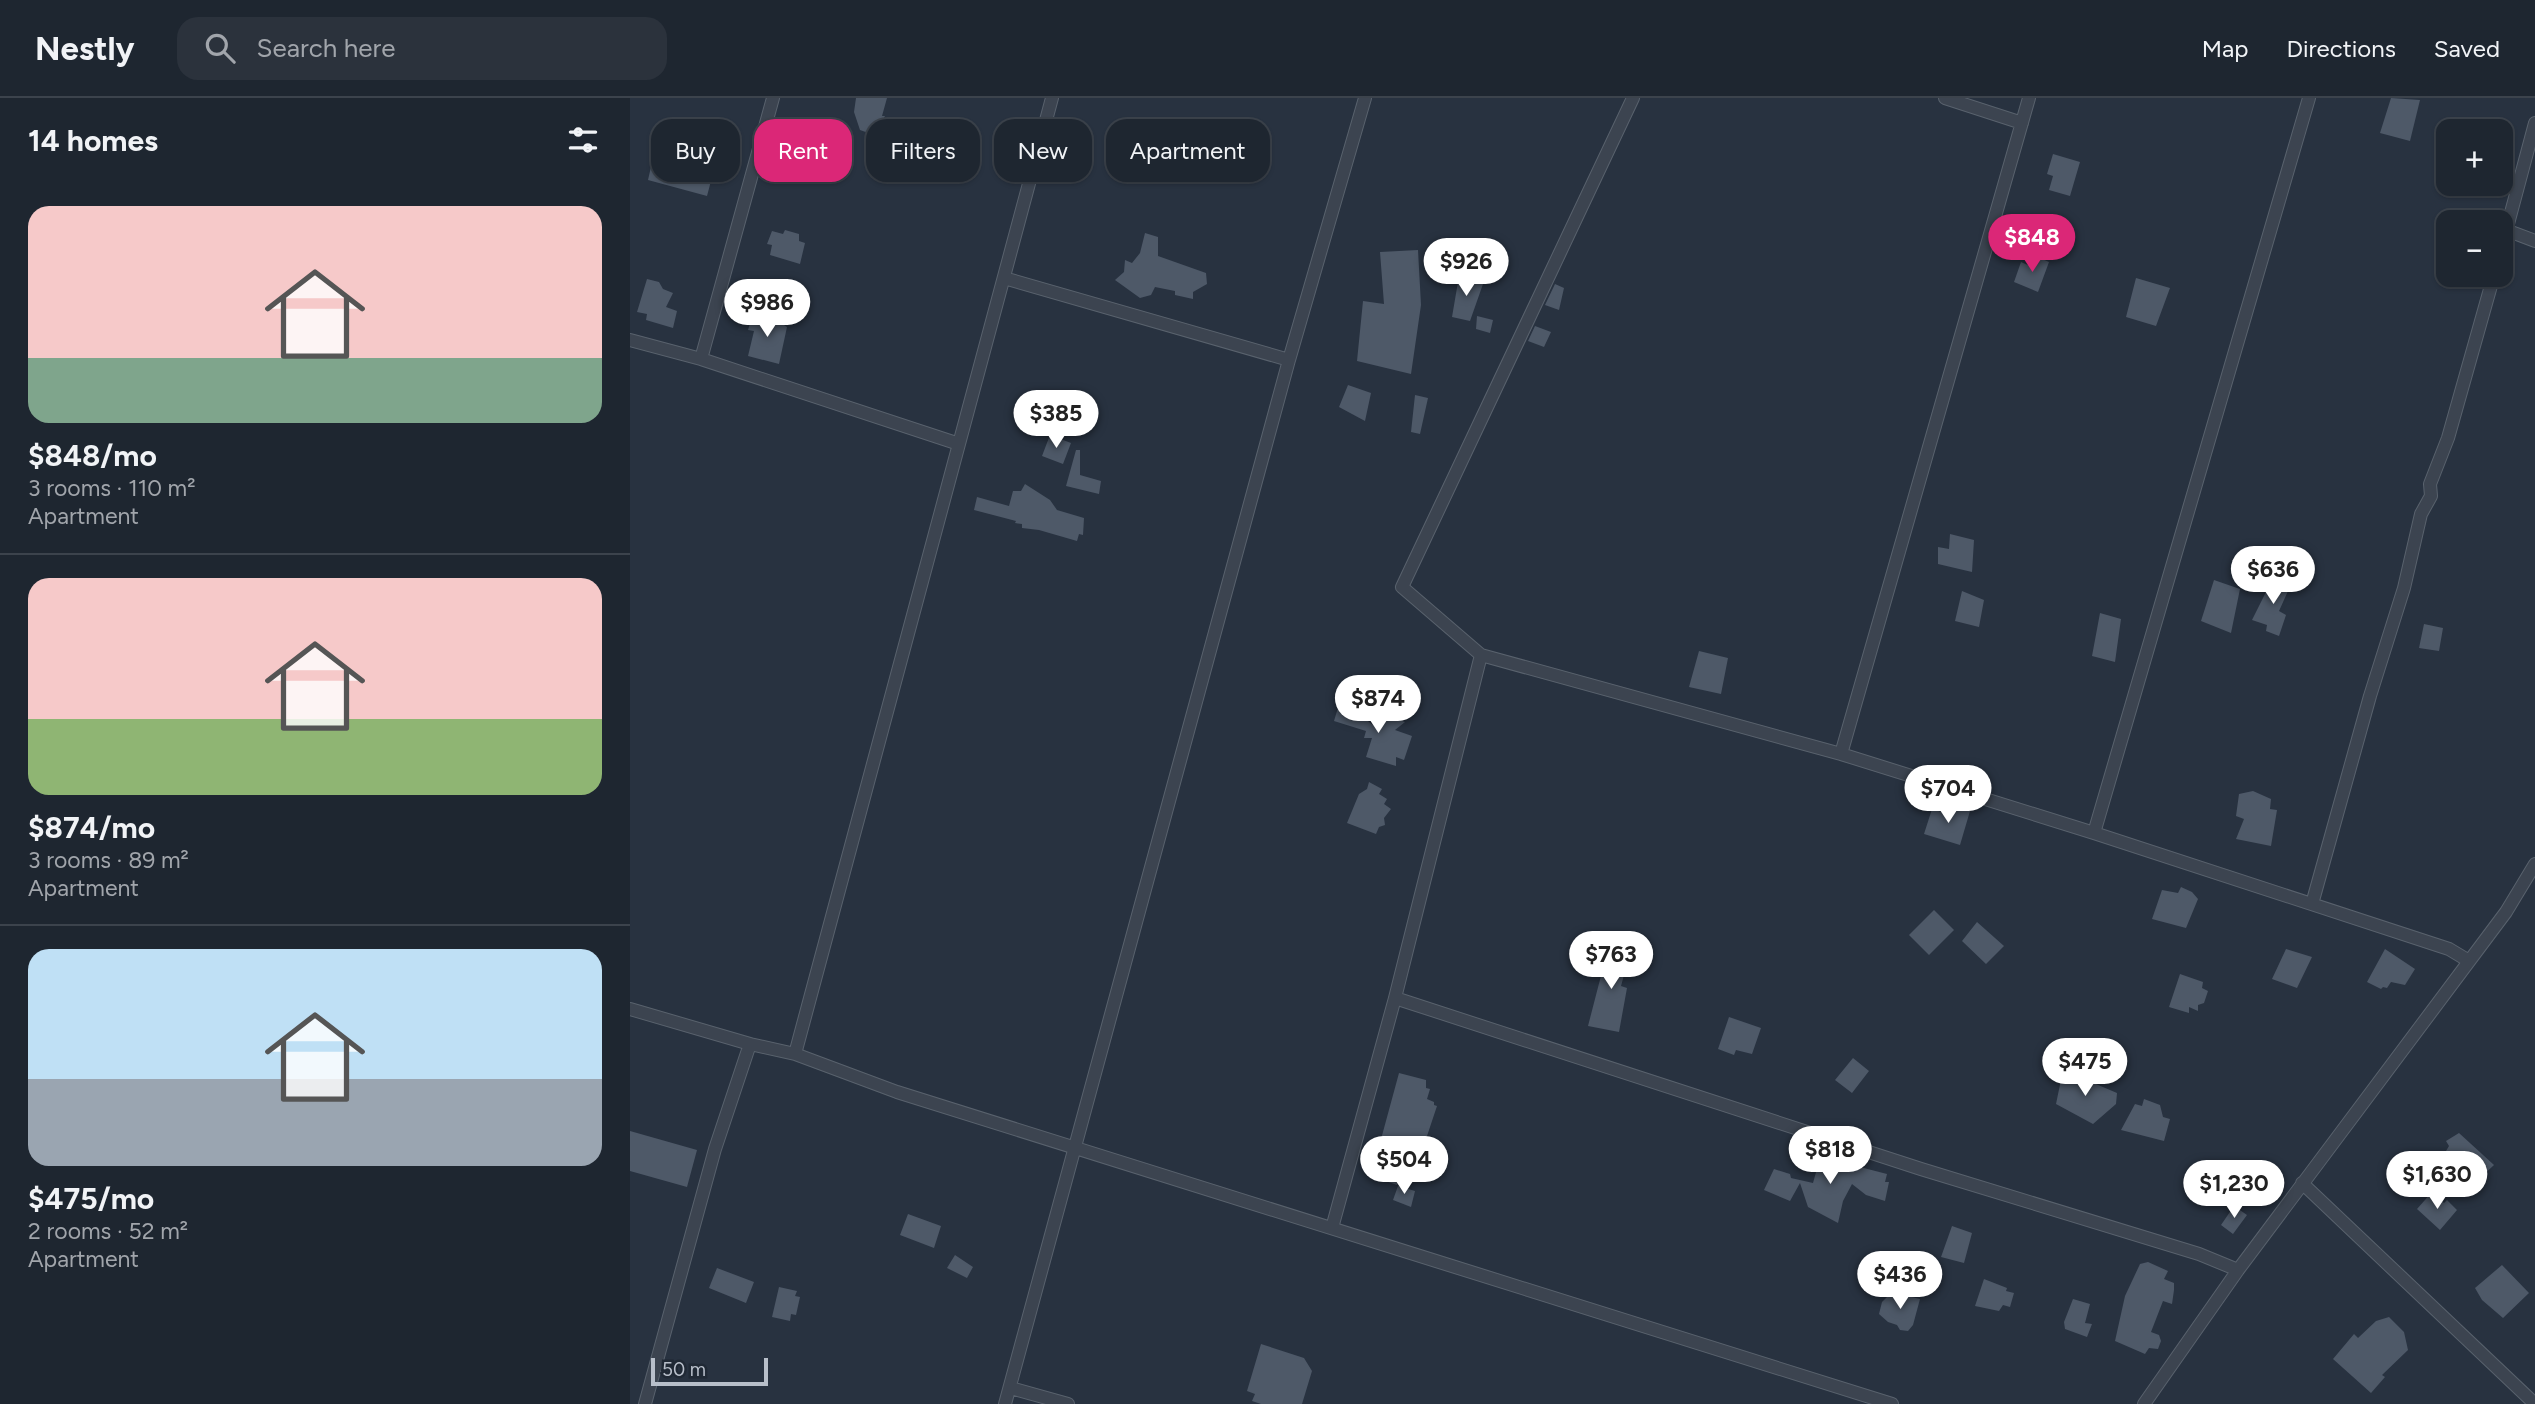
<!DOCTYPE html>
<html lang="en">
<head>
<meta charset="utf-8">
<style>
	:root { --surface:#1e2630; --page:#2b323c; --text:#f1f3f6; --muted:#a1a5ab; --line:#3c434c; --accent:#db2777 }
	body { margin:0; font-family:Figtree,sans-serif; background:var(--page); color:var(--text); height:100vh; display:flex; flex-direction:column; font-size:26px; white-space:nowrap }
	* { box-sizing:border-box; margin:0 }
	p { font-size:23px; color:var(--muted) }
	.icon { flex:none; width:38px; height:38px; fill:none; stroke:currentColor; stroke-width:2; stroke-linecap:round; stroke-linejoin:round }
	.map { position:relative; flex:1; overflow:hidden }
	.side { display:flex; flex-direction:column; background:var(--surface); width:630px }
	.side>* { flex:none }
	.banner { position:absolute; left:21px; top:21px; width:665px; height:63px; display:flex; gap:14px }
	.controls { position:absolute; left:1806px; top:21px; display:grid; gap:14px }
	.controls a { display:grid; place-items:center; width:77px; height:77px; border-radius:14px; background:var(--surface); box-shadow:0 2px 5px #0004,0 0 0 2px var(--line); font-size:35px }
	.scale { position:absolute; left:21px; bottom:18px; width:117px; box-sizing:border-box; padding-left:7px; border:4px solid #b8bfca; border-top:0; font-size:19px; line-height:24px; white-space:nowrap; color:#b8bfca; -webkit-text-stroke:5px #202935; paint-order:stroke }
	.price { position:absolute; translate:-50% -60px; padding:0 16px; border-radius:24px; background:#fff; color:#222; font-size:23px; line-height:46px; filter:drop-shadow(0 2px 4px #0008) }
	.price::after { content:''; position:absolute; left:50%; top:42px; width:21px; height:16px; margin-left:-10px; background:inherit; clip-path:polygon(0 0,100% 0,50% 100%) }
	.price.current { background:var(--accent); color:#fff }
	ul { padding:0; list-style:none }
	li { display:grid; align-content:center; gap:14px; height:371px; padding:0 28px }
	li+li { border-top:2px solid var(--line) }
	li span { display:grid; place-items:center; height:217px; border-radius:21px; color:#555 }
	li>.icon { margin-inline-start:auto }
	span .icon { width:126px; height:126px; fill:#fffc; stroke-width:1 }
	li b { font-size:30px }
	h2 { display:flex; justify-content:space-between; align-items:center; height:84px; padding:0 28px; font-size:30px }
	.chip { padding:0 24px; border-radius:21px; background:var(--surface); box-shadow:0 2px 5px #0004,0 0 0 2px var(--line); font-size:24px; line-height:63px }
	.chip.current { background:var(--accent); color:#fff }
	header { display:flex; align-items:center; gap:42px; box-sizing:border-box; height:98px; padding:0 35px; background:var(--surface); border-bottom:2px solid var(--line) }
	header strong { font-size:33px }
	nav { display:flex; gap:38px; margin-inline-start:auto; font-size:24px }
	.search { width:490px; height:63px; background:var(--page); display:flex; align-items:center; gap:18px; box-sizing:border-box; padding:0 24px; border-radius:21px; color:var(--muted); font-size:26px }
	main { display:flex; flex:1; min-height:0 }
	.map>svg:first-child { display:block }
	.building { fill:#4e5968 }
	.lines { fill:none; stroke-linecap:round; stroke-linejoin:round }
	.street-casing { stroke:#59626d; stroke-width:14 }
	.street { stroke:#3c4450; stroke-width:12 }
</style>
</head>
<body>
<header>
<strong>Nestly</strong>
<div class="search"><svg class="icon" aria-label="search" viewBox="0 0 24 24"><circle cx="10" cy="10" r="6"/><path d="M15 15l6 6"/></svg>Search here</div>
<nav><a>Map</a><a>Directions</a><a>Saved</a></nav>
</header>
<main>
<section class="side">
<h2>14 homes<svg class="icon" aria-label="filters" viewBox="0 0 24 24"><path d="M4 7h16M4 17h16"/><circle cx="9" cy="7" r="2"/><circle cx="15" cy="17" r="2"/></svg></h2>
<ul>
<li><span style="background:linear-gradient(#f6c9c9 70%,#7fa58c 0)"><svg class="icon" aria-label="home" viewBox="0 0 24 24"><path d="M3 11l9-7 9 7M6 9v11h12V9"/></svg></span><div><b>$848/mo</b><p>3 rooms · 110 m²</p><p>Apartment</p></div></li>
<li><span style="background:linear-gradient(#f6c9c9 65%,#8fb573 0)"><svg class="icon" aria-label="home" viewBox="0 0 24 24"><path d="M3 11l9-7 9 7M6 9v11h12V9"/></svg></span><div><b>$874/mo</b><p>3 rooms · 89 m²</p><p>Apartment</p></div></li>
<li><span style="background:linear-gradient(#bfe0f5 60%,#9aa5b1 0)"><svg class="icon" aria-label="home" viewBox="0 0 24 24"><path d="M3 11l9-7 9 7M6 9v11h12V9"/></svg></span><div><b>$475/mo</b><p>2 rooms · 52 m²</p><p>Apartment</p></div></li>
</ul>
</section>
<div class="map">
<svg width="1905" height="1306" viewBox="0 0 1905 1306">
	<rect width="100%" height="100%" fill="#283240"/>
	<path class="building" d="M 226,0 L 257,0 L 252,18 L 255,18 L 244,37 L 230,32 L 224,14 Z
		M 1761,0 L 1790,2 L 1780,43 L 1750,35 Z
		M 25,51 L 86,64 L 77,98 L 18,82 Z
		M 1423,56 L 1450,64 L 1440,98 L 1419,92 L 1423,78 L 1417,76 Z
		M 155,132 L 169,136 L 169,143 L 175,145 L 170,166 L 140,157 L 142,147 L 137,146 L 142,133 L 153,136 Z
		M 515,135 L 528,139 L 528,158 L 576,175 L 577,186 L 563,194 L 563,201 L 545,197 L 545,193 L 525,189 L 521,197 L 510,200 L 485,182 L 494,174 L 495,162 L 502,165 L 510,155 Z
		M 788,152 L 791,207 L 781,276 L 727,263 L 733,203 L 754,206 L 750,154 Z
		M 1405,158 L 1419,164 L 1408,194 L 1384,184 L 1391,164 L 1400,168 Z
		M 829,178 L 853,186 L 840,223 L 822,219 Z
		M 1506,180 L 1540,190 L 1526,228 L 1496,219 Z
		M 17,181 L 29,184 L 33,191 L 43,195 L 36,209 L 47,213 L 43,230 L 16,222 L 17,216 L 7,214 Z
		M 925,186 L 934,190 L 929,212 L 915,207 Z
		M 123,215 L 151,225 L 157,229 L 149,266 L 118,258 L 124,233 L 118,232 Z
		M 847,218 L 863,222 L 860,235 L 846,231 Z
		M 905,228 L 921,234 L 914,249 L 898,243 Z
		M 718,287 L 741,295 L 735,323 L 709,309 Z
		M 785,297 L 798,300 L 790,336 L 781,334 Z
		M 420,337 L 441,345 L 433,366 L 412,358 Z
		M 446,352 L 450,352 L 450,377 L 471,383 L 469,396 L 436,388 Z
		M 395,386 L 420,402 L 427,412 L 454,420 L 453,437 L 449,436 L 447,443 L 409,432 L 392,430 L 392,426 L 385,425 L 386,423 L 344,412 L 347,399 L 379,408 L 383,393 L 391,393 Z
		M 1320,436 L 1344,442 L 1342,474 L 1308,466 L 1308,449 L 1319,451 Z
		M 1645,476 L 1662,484 L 1649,513 L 1656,517 L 1649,538 L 1636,533 L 1637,527 L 1622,522 Z
		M 1584,482 L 1610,491 L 1601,535 L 1571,523 Z
		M 1332,493 L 1354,502 L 1349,529 L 1325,523 Z
		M 1470,515 L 1491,521 L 1485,564 L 1462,558 Z
		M 1794,526 L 1813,530 L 1809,553 L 1789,550 Z
		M 1069,553 L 1098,560 L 1091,596 L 1059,589 Z
		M 710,603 L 722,607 L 721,610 L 747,630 L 752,616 L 775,624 L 765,632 L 782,638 L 774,662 L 766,659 L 766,668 L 736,659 L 742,640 L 734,640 L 736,633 L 704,623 Z
		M 739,684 L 752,691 L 749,696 L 757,701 L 754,706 L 761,711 L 754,720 L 755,727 L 749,729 L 746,736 L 717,725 L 729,696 L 737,691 Z
		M 1623,693 L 1641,701 L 1640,711 L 1647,712 L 1641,748 L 1606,741 L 1614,721 L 1606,718 L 1609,696 Z
		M 1325,708 L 1340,713 L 1330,747 L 1294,736 L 1302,711 L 1321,717 Z
		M 1551,789 L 1562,794 L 1568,801 L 1556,830 L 1522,821 L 1532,792 L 1548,795 Z
		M 1304,812 L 1324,832 L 1299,857 L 1279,837 Z
		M 1347,824 L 1374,848 L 1356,866 L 1332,843 Z
		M 978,844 L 1000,855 L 991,888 L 997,890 L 989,934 L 958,928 L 973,870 L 970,870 Z
		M 1656,851 L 1682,859 L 1667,890 L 1642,881 Z
		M 1755,851 L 1785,871 L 1775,887 L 1761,884 L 1757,890 L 1753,889 L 1751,891 L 1737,884 Z
		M 1550,876 L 1573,884 L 1572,890 L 1578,893 L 1574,905 L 1568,907 L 1568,913 L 1559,909 L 1559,915 L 1539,909 Z
		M 1099,919 L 1131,930 L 1122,956 L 1106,952 L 1104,957 L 1088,951 Z
		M 1223,960 L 1239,973 L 1222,995 L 1205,982 Z
		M 1433,972 L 1487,995 L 1486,1006 L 1463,1026 L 1426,1006 Z
		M 769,975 L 796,982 L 796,990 L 800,991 L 797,1001 L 804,1004 L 804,1007 L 807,1008 L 796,1041 L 806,1045 L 798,1071 L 779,1064 L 767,1087 L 741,1078 Z
		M 1514,1001 L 1530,1007 L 1533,1019 L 1540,1021 L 1534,1043 L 1491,1032 L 1505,1006 L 1512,1008 Z
		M 0,1033 L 67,1052 L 57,1089 L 0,1073 Z
		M 1829,1035 L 1864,1067 L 1846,1084 L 1826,1071 L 1828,1069 L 1818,1060 L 1816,1053 L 1819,1048 L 1816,1043 Z
		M 1190,1060 L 1208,1066 L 1209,1062 L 1227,1064 L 1226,1068 L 1257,1076 L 1255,1084 L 1259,1084 L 1255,1103 L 1236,1097 L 1222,1086 L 1213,1103 L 1208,1125 L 1178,1109 L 1170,1085 L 1160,1103 L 1134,1092 L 1144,1071 L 1160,1076 L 1161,1080 L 1183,1085 Z
		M 768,1088 L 785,1093 L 781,1109 L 763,1102 Z
		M 1802,1094 L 1814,1105 L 1817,1102 L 1827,1112 L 1810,1132 L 1787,1111 Z
		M 1604,1108 L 1617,1117 L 1603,1136 L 1591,1127 Z
		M 278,1116 L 311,1128 L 304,1150 L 270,1137 Z
		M 1322,1128 L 1342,1135 L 1334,1165 L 1311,1159 Z
		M 325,1157 L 343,1169 L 337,1180 L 317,1170 Z
		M 1518,1164 L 1538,1173 L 1534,1181 L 1544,1185 L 1544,1192 L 1542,1206 L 1533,1203 L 1521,1234 L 1529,1237 L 1531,1243 L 1528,1251 L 1519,1250 L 1515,1256 L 1485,1243 L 1495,1198 L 1510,1166 Z
		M 1872,1167 L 1899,1195 L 1873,1220 L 1852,1202 L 1845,1190 Z
		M 87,1170 L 124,1184 L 116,1205 L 79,1190 Z
		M 1354,1181 L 1377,1190 L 1376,1193 L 1384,1195 L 1380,1209 L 1373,1207 L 1369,1213 L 1345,1208 Z
		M 149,1189 L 167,1193 L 165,1198 L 170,1199 L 166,1217 L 161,1216 L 160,1223 L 142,1219 Z
		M 1260,1196 L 1268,1198 L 1269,1196 L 1290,1201 L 1283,1227 L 1278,1233 L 1270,1232 L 1267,1227 L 1258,1224 L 1249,1216 L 1252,1204 Z
		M 1443,1201 L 1460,1206 L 1455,1225 L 1462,1226 L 1457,1239 L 1435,1231 L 1434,1224 Z
		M 1759,1219 L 1774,1234 L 1778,1252 L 1752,1277 L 1755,1279 L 1741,1295 L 1703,1261 L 1724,1236 L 1728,1240 L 1746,1223 Z
		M 631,1246 L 674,1260 L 682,1273 L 672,1306 L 631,1306 L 622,1303 L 625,1296 L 617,1293 Z"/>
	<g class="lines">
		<defs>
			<path id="street" d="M 1003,0 L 772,489 L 851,557 L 1211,656 L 1464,735 L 1819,851 L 1839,863
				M 1315,0 L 1392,25
				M 1876,132 L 1905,143
				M 1871,152 L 1905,25
				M 374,180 L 659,262 L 375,1306
				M 0,242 L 71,261 L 329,346
				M 71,261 L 143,0
				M 659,262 L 735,0
				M 1211,656 L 1399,0
				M 1464,735 L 1679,0
				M 1682,806 L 1740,598 L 1774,490 L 1791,416 L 1801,398 L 1800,386 L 1818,340 L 1864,177
				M 765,900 L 1291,1071 L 1569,1156 L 1608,1172 L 1514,1306
				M 0,911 L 120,946 L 165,956 L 267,994 L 1262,1306
				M 165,956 L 422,0
				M 1672,1085 L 1905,1306
				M 702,1130 L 765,900 L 851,557
				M 1608,1172 L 1876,814 L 1905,766
				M 381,1290 L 438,1306
				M 15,1306 L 85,1051 L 120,946"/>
		</defs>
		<use href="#street" class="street-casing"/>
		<use href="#street" class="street"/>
	</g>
</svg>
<div class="controls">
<a>+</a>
<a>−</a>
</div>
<div class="scale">50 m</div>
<b class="price current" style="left:1402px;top:176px">$848</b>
<b class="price" style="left:836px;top:200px">$926</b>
<b class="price" style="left:137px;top:241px">$986</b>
<b class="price" style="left:426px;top:352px">$385</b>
<b class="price" style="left:1643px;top:508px">$636</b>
<b class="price" style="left:748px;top:637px">$874</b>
<b class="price" style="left:1318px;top:727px">$704</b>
<b class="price" style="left:981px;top:893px">$763</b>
<b class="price" style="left:1455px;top:1000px">$475</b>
<b class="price" style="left:1200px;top:1088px">$818</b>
<b class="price" style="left:774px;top:1098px">$504</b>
<b class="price" style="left:1807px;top:1113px">$1,630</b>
<b class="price" style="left:1604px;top:1122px">$1,230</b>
<b class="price" style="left:1270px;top:1213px">$436</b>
<div class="banner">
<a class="chip">Buy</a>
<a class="chip current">Rent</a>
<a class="chip">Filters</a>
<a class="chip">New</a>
<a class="chip">Apartment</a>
</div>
</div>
</main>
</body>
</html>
